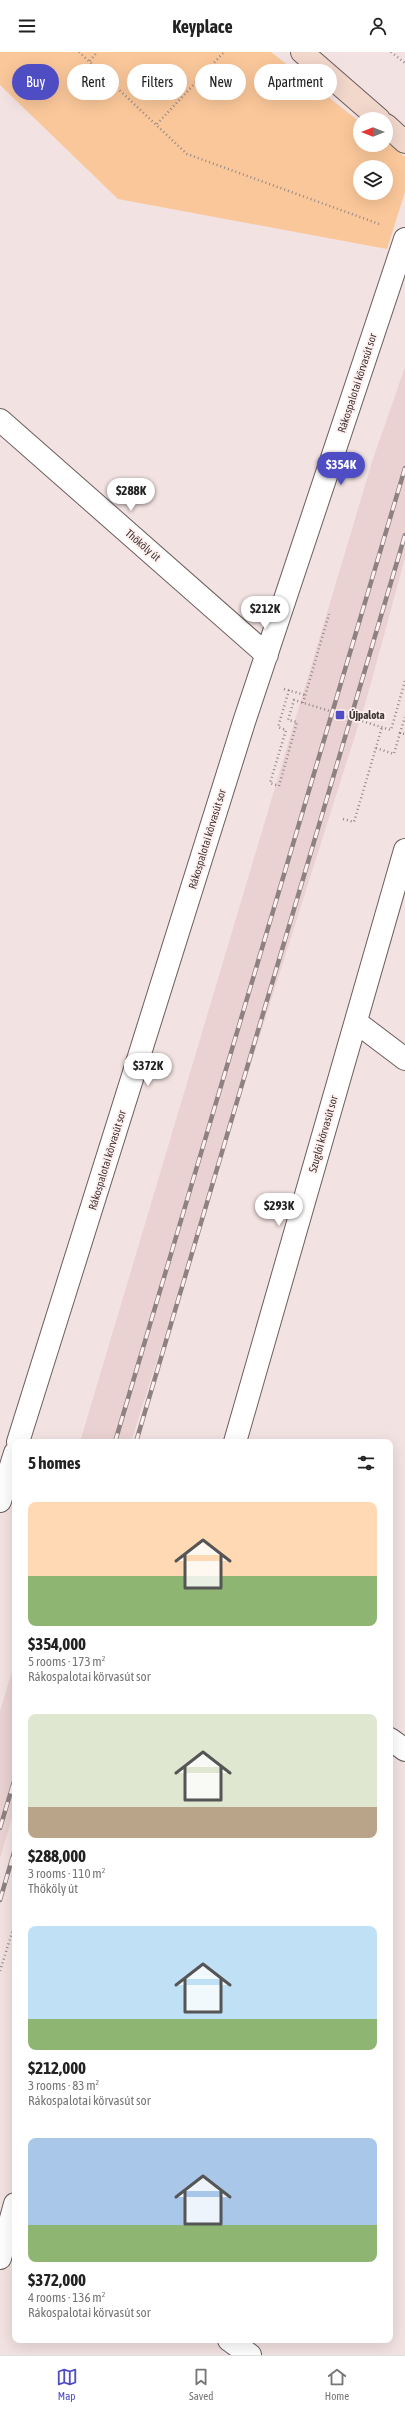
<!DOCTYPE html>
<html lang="en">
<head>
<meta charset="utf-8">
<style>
	:root { --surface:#fff; --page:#f6f6f6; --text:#222; --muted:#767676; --line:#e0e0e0; --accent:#4f4dc3 }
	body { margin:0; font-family:"Asap Condensed",sans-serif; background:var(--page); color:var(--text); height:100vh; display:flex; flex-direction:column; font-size:15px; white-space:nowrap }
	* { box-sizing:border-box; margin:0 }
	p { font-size:13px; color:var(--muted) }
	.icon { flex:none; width:22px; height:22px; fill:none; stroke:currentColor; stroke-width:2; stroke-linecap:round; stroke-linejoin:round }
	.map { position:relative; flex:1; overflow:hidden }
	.panel { position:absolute; left:12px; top:1387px; width:381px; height:904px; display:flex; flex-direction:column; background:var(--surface); border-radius:8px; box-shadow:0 4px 16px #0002 }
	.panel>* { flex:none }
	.hud { position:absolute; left:12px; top:12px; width:381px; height:36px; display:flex; gap:8px }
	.needle { width:26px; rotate:270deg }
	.controls { position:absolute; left:353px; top:60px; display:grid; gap:8px }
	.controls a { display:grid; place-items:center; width:40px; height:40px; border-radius:50%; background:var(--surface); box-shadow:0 4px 16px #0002; font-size:20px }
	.price { position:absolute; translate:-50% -34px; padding:0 9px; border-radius:14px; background:#fff; color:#222; font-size:13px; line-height:26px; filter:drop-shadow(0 1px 2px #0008) }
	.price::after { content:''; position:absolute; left:50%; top:24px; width:12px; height:9px; margin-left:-6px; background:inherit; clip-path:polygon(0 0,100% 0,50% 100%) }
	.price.active { background:var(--accent); color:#fff }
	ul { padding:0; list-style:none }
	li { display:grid; align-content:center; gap:8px; height:212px; padding:0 16px }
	li span { display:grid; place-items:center; height:124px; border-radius:8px; color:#555 }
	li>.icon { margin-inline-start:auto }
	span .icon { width:72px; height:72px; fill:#fffc; stroke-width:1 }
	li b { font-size:17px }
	h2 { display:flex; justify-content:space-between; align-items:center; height:48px; padding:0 16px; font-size:17px }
	.pill { padding:0 14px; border-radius:18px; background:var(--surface); box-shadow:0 4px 16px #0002; font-size:14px; line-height:36px }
	.pill.active { background:var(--accent); color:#fff }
	header { display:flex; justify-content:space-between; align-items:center; height:52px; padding:0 16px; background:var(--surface); font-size:18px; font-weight:700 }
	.tabs { display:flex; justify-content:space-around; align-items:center; height:56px; border-top:1px solid var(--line); background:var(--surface); font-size:11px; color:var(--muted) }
	.tabs a { display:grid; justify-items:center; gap:2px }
	.tabs .active { color:var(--accent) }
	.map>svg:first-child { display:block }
	.built { fill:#e9d2d1 }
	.green { fill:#fac79a; fill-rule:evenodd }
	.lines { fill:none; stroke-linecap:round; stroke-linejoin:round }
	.minor-casing { stroke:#6b5e5d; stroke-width:24 }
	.secondary-casing { stroke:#6b5e5d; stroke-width:24 }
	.path { stroke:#938887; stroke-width:2.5; stroke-dasharray:1 3; stroke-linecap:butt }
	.minor { stroke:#fff; stroke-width:22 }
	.secondary { stroke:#f2d7cb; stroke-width:22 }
	.rail-casing { stroke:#8d8281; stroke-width:4.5 }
	.rail { stroke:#ffefee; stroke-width:3; stroke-dasharray:9; stroke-linecap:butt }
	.poi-dot { fill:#4f4dc3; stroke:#ffefee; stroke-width:1.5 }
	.labels { text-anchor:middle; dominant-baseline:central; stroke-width:3.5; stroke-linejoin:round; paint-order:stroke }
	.street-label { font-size:11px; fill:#3c3635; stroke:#ffefee }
	.poi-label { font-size:11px; font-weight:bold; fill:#3c3635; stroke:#ffefee; text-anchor:start }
</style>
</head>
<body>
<header><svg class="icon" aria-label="menu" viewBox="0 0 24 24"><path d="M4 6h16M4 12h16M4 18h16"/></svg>Keyplace<svg class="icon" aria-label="person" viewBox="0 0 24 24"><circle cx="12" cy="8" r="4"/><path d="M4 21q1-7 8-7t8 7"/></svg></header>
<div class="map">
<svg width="405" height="2303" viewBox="0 0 405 2303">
	<rect width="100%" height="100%" fill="#f2e2e1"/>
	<path class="built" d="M 405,315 L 405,506 L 366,649 L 131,1390 L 80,1390 L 372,410 Z
		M 15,1609 L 15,1756 L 0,1806 L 0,1659 Z"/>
	<path class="green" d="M 0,0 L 271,0 L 360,70 L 360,93 L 386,93 L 386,90 L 405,105 L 405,140 L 387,197 L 118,147 L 0,33 ZM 360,115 L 386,115 L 386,141 L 360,141 Z"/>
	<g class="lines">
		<defs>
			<path id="minor" d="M 0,368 L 267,603
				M 356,970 L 405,1007
				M 18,1390 L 244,670 L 405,187
				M 235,1390 L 405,798
				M 0,1449 L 15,1401
				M 390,1687 L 405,1698
				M 0,2206 L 15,2152
				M 229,2288 L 250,2303"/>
			<path id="secondary" d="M 302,0 L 379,67
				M 386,73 L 405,90"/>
		</defs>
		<use href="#minor" class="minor-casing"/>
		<use href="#secondary" class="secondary-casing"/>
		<path class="path" d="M 79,0 L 187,102 L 382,173
			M 391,0 L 405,11
			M 90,9 L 97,0
			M 157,72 L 224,0
			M 284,637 L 305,643
			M 289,638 L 278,675 L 286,678 L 270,731 L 279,734 L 297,670 L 288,668 L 294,648 L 391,678 L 405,629
			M 303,651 L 329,562
			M 400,681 L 405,665
			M 376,696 L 394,702 L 400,681 L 405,682
			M 343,767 L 354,770 L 382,675
			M 0,1919 L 15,1871"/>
		<use href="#minor" class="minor"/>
		<use href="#secondary" class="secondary"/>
		<defs>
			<path id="rail" d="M 115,1390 L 405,416
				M 136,1390 L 405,483
				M 0,1776 L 15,1726
				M 0,1848 L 15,1797"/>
		</defs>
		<use href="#rail" class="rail-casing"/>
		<use href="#rail" class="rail"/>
	</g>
	<rect class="poi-dot" x="335" y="658" width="10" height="10" rx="2"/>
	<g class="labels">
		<g class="street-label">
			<text transform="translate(357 331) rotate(-72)">Rákospalotai körvasút sor</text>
			<text transform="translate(143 493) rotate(41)">Thököly út</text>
			<text transform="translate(207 787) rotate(-73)">Rákospalotai körvasút sor</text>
			<text transform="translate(323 1082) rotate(-74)">Szuglói körvasút sor</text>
			<text transform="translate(107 1108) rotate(-73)">Rákospalotai körvasút sor</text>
		</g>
		<g class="poi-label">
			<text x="349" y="663">Újpalota</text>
		</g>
	</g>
</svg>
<div class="controls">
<a><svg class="needle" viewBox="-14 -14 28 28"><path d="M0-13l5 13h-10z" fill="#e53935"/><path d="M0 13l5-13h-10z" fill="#767676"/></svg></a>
<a><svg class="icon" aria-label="layers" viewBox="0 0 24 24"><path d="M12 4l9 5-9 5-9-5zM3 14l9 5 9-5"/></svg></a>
</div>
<b class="price active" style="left:341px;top:434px">$354K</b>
<b class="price" style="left:131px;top:460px">$288K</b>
<b class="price" style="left:265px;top:578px">$212K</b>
<b class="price" style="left:148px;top:1035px">$372K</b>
<b class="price" style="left:279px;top:1175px">$293K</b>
<div class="hud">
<a class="pill active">Buy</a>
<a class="pill">Rent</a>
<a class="pill">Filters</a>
<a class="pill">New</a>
<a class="pill">Apartment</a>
</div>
<section class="panel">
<h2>5 homes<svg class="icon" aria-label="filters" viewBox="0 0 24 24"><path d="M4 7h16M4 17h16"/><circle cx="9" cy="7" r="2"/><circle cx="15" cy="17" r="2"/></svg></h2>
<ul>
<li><span style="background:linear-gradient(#ffd9b3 60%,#8fb573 0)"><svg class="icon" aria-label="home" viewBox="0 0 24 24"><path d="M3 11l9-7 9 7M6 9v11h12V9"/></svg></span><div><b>$354,000</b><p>5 rooms · 173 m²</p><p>Rákospalotai körvasút sor</p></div></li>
<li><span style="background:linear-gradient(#dfe7d0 75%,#b9a48a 0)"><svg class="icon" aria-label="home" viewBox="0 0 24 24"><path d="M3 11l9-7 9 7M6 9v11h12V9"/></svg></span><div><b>$288,000</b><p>3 rooms · 110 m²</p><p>Thököly út</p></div></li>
<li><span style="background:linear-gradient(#bfe0f5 75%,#8fb573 0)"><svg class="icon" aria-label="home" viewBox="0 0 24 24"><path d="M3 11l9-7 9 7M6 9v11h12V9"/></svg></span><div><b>$212,000</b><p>3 rooms · 83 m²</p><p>Rákospalotai körvasút sor</p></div></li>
<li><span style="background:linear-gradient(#a9c7e8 70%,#8fb573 0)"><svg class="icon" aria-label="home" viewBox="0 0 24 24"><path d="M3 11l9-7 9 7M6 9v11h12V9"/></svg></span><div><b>$372,000</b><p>4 rooms · 136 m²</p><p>Rákospalotai körvasút sor</p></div></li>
</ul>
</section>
</div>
<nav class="tabs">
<a class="active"><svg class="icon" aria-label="map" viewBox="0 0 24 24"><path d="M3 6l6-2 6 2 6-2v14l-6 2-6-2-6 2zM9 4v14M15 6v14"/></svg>Map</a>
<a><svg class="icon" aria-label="saved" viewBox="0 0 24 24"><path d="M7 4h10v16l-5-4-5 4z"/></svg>Saved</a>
<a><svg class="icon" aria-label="home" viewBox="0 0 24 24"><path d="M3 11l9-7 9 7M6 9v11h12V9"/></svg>Home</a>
</nav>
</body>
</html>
